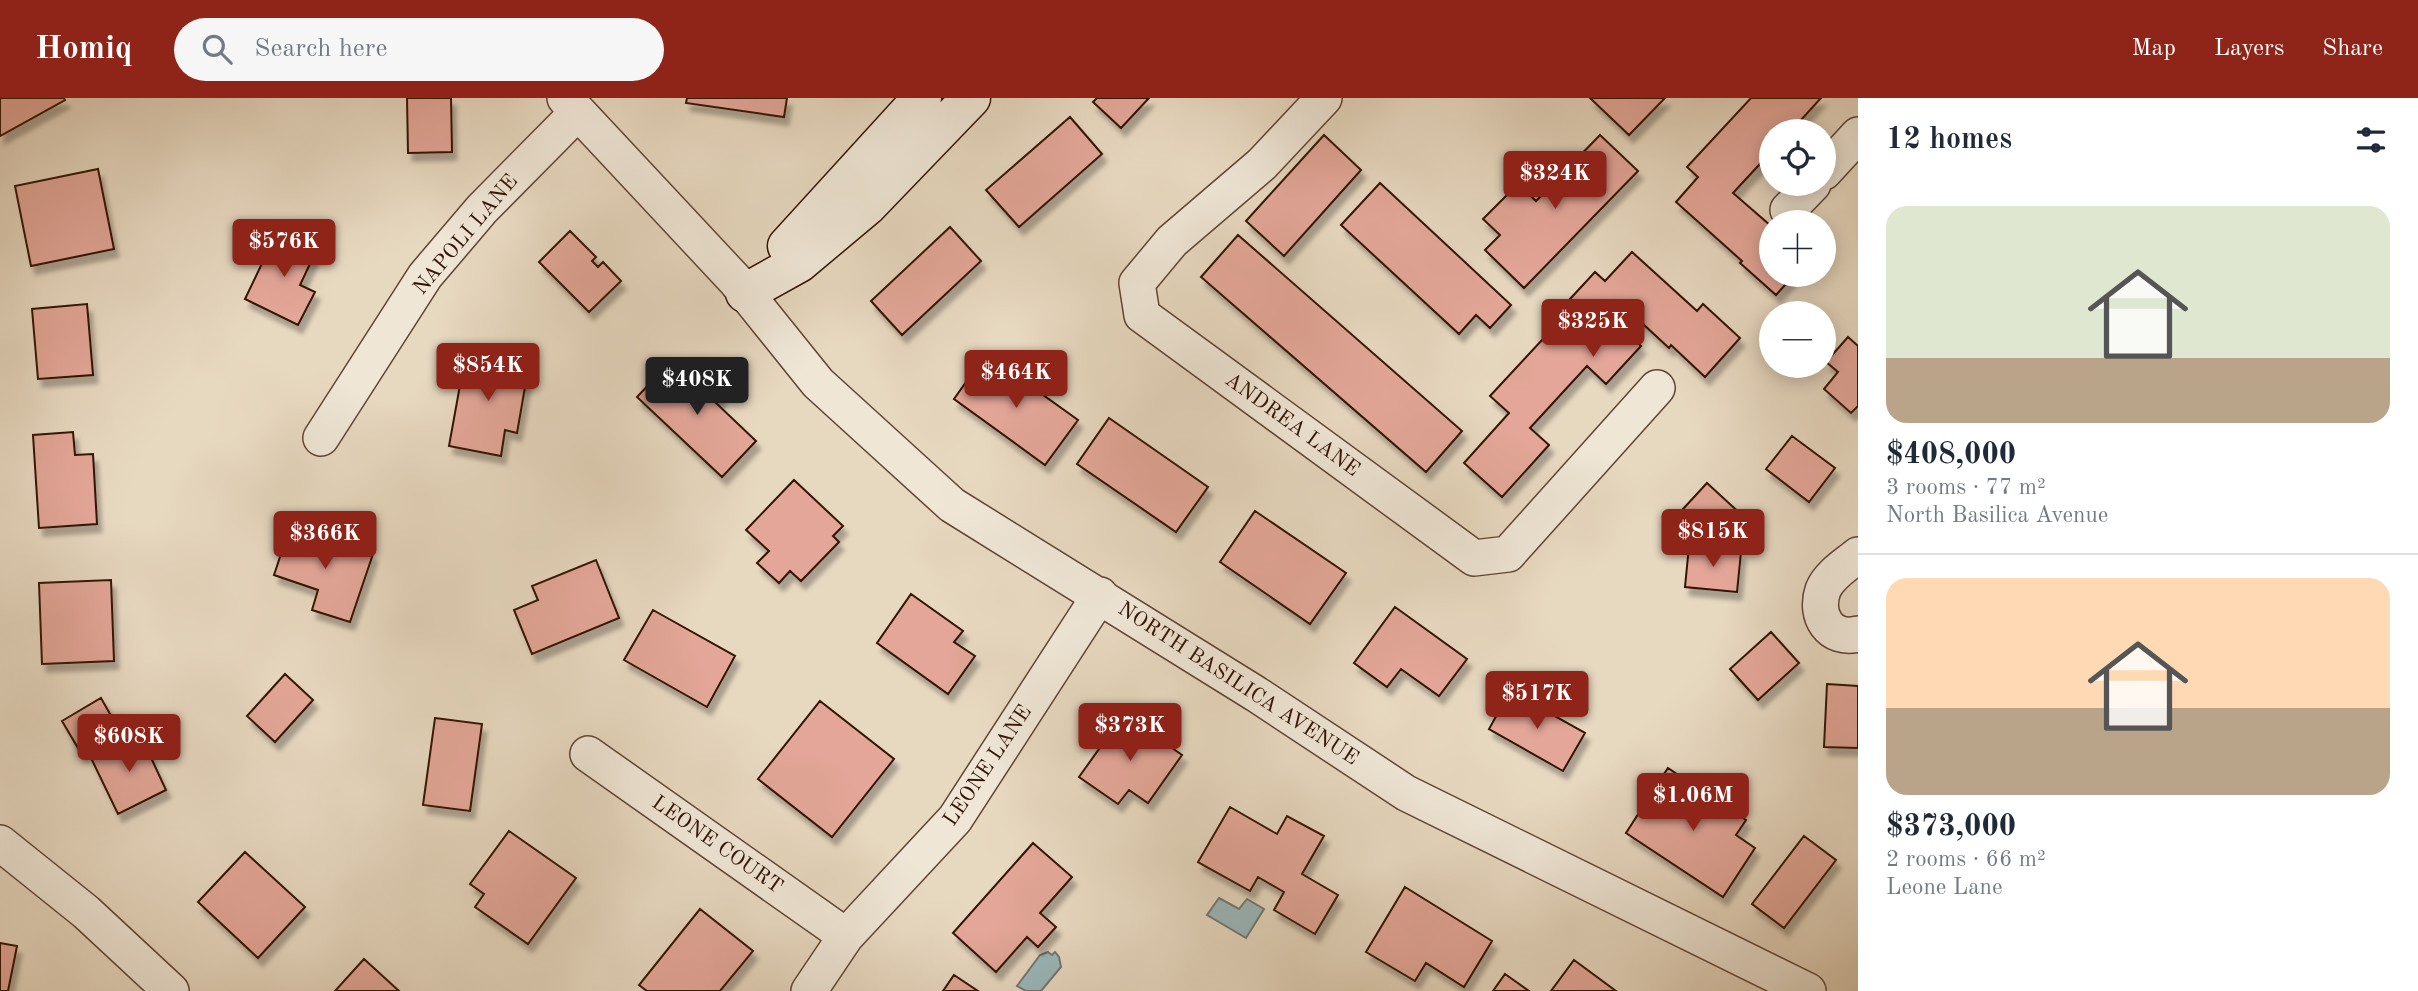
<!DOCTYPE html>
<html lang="en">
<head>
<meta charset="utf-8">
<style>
	:root { --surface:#fff; --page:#f6f6f7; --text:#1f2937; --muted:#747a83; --line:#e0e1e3; --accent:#8f2418 }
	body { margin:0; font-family:"Old Standard TT",serif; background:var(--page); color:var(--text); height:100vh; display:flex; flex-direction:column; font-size:26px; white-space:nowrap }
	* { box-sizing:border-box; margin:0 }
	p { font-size:23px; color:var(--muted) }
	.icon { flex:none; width:38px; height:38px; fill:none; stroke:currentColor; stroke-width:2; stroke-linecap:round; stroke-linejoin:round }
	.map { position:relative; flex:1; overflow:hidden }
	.panel { display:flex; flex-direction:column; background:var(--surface); width:560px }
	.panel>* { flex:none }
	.tools { position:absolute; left:1759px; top:21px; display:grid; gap:14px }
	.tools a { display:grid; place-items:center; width:77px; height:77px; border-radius:50%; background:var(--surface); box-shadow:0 4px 18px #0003; font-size:35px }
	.price { position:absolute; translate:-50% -60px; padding:0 16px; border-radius:7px; background:var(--accent); color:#fff; font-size:23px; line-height:46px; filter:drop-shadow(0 2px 4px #0008) }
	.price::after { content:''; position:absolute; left:50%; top:42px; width:21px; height:16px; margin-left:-10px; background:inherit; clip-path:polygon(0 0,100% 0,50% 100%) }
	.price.selected { background:#222; color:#fff }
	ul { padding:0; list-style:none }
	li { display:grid; align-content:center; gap:14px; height:371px; padding:0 28px }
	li+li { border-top:2px solid var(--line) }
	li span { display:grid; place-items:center; height:217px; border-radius:21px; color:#555 }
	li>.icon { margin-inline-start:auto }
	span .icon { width:126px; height:126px; fill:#fffc; stroke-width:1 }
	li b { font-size:30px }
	h2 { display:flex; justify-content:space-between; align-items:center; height:84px; padding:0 28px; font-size:30px }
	header { display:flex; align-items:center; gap:42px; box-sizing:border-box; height:98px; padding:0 35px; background:var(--accent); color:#fff }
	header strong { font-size:33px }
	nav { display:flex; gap:38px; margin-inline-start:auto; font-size:24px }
	.search { width:490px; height:63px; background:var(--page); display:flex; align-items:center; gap:18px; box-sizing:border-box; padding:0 24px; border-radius:38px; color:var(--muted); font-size:26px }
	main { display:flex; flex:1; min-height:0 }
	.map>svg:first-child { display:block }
	.water { fill:#9ab8bc; stroke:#717672; stroke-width:2 }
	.building { fill:#e3a698; stroke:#331304; stroke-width:2; filter:url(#shadow) }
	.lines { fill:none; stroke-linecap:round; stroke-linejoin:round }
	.street-casing { stroke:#604433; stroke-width:38 }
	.secondary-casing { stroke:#331304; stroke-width:41 }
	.street { stroke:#efe6d6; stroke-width:35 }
	.secondary { stroke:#efe6d6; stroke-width:38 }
	.labels { text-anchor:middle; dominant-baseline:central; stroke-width:7; stroke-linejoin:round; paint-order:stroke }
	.street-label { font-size:21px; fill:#331304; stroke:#efe6d6 }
</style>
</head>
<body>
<header>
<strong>Homiq</strong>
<div class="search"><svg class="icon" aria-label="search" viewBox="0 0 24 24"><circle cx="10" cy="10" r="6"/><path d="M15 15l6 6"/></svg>Search here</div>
<nav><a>Map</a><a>Layers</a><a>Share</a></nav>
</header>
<main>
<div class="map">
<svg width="1858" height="893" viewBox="0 0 1858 893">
	<defs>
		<filter id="shadow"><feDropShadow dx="4.5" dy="8" stdDeviation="2" flood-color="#0004"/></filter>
	</defs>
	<rect width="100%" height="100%" fill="#e7d8c0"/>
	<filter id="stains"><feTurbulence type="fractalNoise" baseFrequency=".00286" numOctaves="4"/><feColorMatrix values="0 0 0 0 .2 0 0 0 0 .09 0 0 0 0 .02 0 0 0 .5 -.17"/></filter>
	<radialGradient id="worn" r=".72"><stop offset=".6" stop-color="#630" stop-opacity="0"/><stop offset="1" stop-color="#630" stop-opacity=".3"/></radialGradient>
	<path class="water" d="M 1219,800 L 1239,811 L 1247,801 L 1264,811 L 1246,840 L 1207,817 Z
		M 1048,854 L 1052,857 L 1055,854 L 1059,859 L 1061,869 L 1041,893 L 1026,893 L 1017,888 L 1040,857 Z"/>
	<path class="building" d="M 0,0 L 64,0 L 65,2 L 0,38 Z
		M 407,0 L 451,0 L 452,54 L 408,55 Z
		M 687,0 L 787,0 L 784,19 L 686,5 Z
		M 1097,0 L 1149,0 L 1121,30 L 1093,4 Z
		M 1590,0 L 1665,0 L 1629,37 Z
		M 1751,0 L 1821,0 L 1791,33 L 1771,33 L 1771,54 L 1733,95 L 1771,128 L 1771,177 L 1794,177 L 1776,197 L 1740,165 L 1742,163 L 1676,104 L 1698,79 L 1687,69 Z
		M 1070,19 L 1102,56 L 1019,129 L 986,92 Z
		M 1324,37 L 1361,72 L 1284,158 L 1246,123 Z
		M 1600,37 L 1638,73 L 1524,190 L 1485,152 L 1500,137 L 1483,121 L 1518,86 L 1536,103 Z
		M 98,71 L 114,151 L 31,168 L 15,88 Z
		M 1380,85 L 1511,207 L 1490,230 L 1476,217 L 1459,236 L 1341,127 Z
		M 950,129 L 981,163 L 902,237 L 871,203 Z
		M 278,132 L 317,151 L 300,187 L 315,194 L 298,227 L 245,201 Z
		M 570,133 L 596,159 L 592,163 L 598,169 L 603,164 L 621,183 L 589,214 L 539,164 Z
		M 1238,137 L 1462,333 L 1426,374 L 1201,179 Z
		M 1632,154 L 1697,213 L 1703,206 L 1740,240 L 1705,279 L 1671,247 L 1669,250 L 1631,215 L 1619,227 L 1641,248 L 1606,286 L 1587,268 L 1530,330 L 1549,347 L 1502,399 L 1464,365 L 1509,315 L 1490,298 L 1554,229 L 1558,232 L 1579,209 L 1570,201 L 1595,174 L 1605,183 Z
		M 87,206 L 93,277 L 38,281 L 32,211 Z
		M 1848,239 L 1858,248 L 1858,308 L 1851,315 L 1824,291 L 1838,274 L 1826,264 Z
		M 466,254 L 529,266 L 517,335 L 505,332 L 501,358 L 449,348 Z
		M 986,256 L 1078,322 L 1045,367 L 954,301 Z
		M 672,262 L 691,281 L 697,274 L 722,298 L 716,305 L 756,343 L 722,379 L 637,299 Z
		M 1109,320 L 1208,389 L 1176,434 L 1077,366 Z
		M 73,334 L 75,357 L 93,356 L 97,426 L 39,430 L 33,337 Z
		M 1792,338 L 1835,370 L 1809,404 L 1766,371 Z
		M 794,382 L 843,428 L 833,438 L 839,444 L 801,483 L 790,473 L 779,485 L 757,465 L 769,453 L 746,432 Z
		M 1707,385 L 1745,420 L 1721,446 L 1683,411 Z
		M 1255,413 L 1346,475 L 1310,526 L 1220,464 Z
		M 290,429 L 373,456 L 350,524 L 312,512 L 318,492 L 274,477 Z
		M 1689,448 L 1741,454 L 1737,494 L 1685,489 Z
		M 596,462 L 619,520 L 532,556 L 514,512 L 538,502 L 532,488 Z
		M 111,482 L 114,563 L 42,566 L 39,485 Z
		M 911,496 L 963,533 L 954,544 L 975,558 L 948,596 L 877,545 Z
		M 1395,509 L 1467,561 L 1439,598 L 1401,571 L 1387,589 L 1354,565 Z
		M 653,512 L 735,558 L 707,609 L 624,562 Z
		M 1771,534 L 1799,565 L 1758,602 L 1730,571 Z
		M 285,576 L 313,602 L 275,644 L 247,618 Z
		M 1827,586 L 1858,588 L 1858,650 L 1824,649 Z
		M 1510,593 L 1585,635 L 1563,673 L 1489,631 Z
		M 101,600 L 119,632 L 81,655 L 62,623 Z
		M 820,603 L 894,661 L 832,739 L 758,681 Z
		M 1124,616 L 1182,657 L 1148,705 L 1129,692 L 1118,706 L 1079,679 Z
		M 435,620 L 482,626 L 470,713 L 423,707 Z
		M 140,636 L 166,692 L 118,716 L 91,660 Z
		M 1668,670 L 1746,722 L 1736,737 L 1755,750 L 1723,799 L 1626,735 Z
		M 1230,709 L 1277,736 L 1287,718 L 1324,738 L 1302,776 L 1338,797 L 1315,836 L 1274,812 L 1284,794 L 1258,779 L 1250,793 L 1198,764 Z
		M 509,733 L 576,780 L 528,846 L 475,809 L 484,796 L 470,786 Z
		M 1804,738 L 1836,762 L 1784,830 L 1752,806 Z
		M 1033,745 L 1072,779 L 1040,815 L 1056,829 L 1038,849 L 1027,839 L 996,874 L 953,835 Z
		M 245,754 L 305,809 L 258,860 L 198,804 Z
		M 1405,789 L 1492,843 L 1464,889 L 1426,865 L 1415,883 L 1366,854 Z
		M 700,811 L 753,853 L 720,893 L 647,893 L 639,887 Z
		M 0,845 L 17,848 L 8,893 L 0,893 Z
		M 364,861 L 399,893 L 335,893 Z
		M 1574,862 L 1616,893 L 1551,893 Z
		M 1505,876 L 1529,893 L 1493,893 Z
		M 954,877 L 978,893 L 943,893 Z"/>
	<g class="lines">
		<defs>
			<path id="street" d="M 565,0 L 736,183 L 818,285 L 952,407 L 1256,596 L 1406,695 L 1808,893
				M 1324,0 L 1262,66 L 1172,143 L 1137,185 L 1142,217 L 1474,460 L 1508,456 L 1657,290
				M 1824,74 L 1858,37
				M 1788,112 L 1813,86
				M 321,340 L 425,178 L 482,111 L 578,14
				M 1858,457 C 1846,467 1829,477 1823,492 C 1814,518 1830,543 1858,536
				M 588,656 L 846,838
				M 0,745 L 86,814 L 171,893
				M 809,893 L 846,838 L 955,721 L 1100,497"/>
			<path id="secondary" d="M 787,148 L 922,0
				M 745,195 L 799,165 L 867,108 L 971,0"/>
		</defs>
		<use href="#street" class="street-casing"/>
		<use href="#secondary" class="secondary-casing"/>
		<use href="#street" class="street"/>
		<use href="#secondary" class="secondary"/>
	</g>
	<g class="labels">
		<g class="street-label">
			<text transform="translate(466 137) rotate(-50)">NAPOLI LANE</text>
			<text transform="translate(1292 327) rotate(36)">ANDREA LANE</text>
			<text transform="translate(1238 586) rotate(33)">NORTH BASILICA AVENUE</text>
			<text transform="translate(988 668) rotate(-56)">LEONE LANE</text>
			<text transform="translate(717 747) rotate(35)">LEONE COURT</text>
		</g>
	</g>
	<rect width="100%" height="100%" filter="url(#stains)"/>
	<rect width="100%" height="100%" fill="url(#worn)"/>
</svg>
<div class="tools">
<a><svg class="icon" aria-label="locate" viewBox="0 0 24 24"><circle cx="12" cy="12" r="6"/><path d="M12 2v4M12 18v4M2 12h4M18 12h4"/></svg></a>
<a>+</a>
<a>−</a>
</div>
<b class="price" style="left:1555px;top:113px">$324K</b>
<b class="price" style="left:284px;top:181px">$576K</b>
<b class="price" style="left:1593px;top:261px">$325K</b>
<b class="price" style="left:488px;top:305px">$854K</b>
<b class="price" style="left:1016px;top:312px">$464K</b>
<b class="price selected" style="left:697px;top:319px">$408K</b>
<b class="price" style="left:1713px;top:471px">$815K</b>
<b class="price" style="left:325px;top:473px">$366K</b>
<b class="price" style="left:1537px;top:633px">$517K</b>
<b class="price" style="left:1130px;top:665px">$373K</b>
<b class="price" style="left:129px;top:676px">$608K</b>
<b class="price" style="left:1693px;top:735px">$1.06M</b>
</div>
<section class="panel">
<h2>12 homes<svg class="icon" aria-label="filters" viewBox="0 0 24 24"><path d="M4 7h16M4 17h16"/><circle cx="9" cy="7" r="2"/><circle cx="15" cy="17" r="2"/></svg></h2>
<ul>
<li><span style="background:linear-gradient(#dfe7d0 70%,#b9a48a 0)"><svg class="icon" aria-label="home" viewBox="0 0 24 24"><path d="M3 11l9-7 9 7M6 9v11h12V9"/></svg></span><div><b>$408,000</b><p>3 rooms · 77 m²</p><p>North Basilica Avenue</p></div></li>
<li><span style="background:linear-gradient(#ffd9b3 60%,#b9a48a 0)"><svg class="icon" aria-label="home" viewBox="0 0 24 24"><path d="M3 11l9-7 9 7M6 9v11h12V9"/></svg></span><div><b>$373,000</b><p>2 rooms · 66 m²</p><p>Leone Lane</p></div></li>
</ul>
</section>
</main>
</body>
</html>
